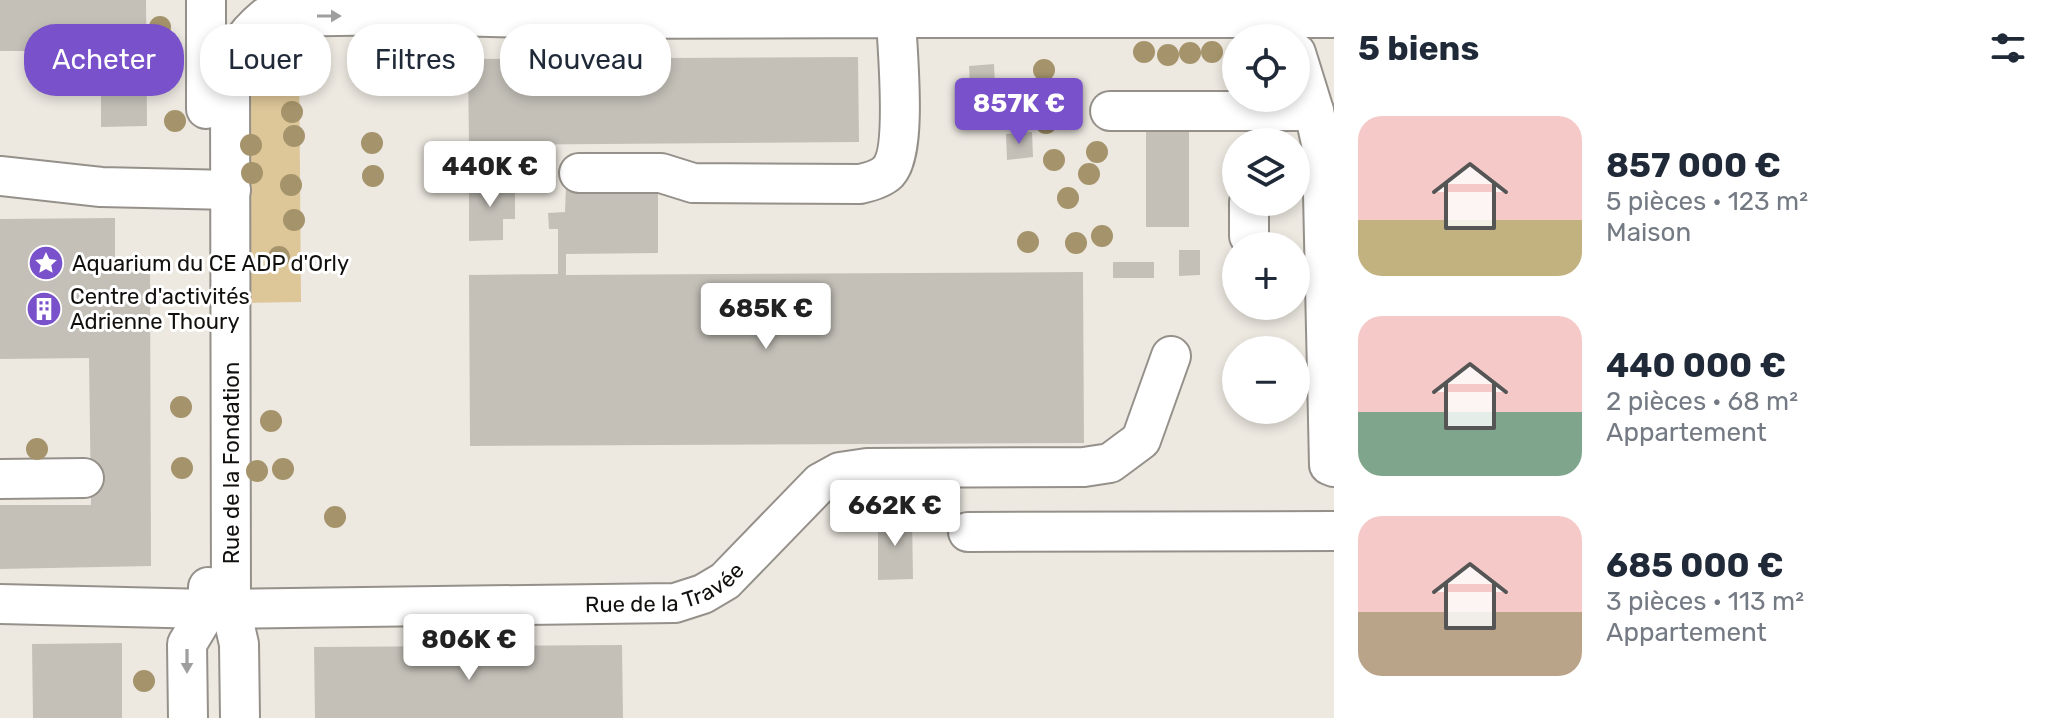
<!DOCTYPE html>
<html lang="fr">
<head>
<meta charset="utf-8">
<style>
	:root { --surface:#fff; --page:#f2f2f3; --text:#1f2937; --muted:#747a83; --accent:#7951cb }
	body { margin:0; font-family:Rubik,sans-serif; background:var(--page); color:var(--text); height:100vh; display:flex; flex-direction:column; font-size:30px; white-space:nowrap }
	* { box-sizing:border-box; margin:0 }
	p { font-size:26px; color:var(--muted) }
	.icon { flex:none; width:44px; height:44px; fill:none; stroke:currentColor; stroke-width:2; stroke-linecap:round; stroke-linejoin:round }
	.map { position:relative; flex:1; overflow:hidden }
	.drawer { display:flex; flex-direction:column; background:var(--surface); width:720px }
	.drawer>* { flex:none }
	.banner { position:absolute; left:24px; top:24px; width:760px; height:72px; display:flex; gap:16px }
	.tools { position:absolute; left:1222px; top:24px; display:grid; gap:16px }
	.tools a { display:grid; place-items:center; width:88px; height:88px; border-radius:50%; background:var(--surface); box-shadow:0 4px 12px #0003; font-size:40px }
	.price { position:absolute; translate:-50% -68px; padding:0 18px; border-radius:8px; background:#fff; color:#222; font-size:26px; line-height:52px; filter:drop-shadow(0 2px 4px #0008) }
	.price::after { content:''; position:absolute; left:50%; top:48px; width:24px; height:18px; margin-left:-12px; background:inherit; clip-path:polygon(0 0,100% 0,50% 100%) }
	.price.current { background:var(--accent); color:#fff }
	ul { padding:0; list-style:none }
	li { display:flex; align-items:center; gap:24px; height:200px; padding:0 24px }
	li span { display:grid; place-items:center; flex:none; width:224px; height:160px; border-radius:24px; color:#555 }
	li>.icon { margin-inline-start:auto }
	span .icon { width:96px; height:96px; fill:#fffc; stroke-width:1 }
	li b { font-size:34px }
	h2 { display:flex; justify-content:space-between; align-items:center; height:96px; padding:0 24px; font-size:34px }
	.tag { padding:0 28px; border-radius:32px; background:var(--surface); box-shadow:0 4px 12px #0003; font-size:28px; line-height:72px }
	.tag.current { background:var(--accent); color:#fff }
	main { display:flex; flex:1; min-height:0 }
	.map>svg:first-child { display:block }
	.green { fill:#ddc698 }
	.building { fill:#c4c0b8 }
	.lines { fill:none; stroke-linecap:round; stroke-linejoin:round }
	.minor-casing { stroke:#95918a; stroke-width:42 }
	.minor { stroke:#fff; stroke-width:38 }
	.tree { fill:#a5946b }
	.oneway { fill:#a09f9f }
	.labels { text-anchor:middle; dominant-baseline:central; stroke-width:6; stroke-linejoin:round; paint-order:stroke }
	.poi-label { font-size:22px; fill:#12100e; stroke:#fff; text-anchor:start }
	.street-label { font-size:22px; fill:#12100e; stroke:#fff }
</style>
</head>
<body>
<main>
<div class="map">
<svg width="1334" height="718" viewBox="0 0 1334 718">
	<rect width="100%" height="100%" fill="#ede9e1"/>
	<path class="green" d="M 314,32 L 317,44 L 314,47 L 299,48 L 301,302 L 240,303 L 239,75 L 256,37 Z"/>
	<path class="building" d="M 0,0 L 146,0 L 147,126 L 101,127 L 101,51 L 0,51 Z
		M 858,57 L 859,142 L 469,145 L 468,68 L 464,68 L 464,59 Z
		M 444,60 L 459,60 L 459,75 L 444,75 Z
		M 994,64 L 995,86 L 970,87 L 969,66 Z
		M 1189,131 L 1189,227 L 1146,227 L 1146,132 Z
		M 1032,132 L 1033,157 L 1007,160 L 1006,134 Z
		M 469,181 L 515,181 L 515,219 L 503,219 L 503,240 L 469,241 Z
		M 566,186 L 658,186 L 658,253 L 566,254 L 566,275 L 1083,272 L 1084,443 L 470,446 L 469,275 L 558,274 L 558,229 L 549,229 L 548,213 L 565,212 Z
		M 115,218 L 115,260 L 150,260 L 151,566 L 0,569 L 0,505 L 91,505 L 89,358 L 0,359 L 0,219 Z
		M 1179,250 L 1200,250 L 1200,275 L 1179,276 Z
		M 1113,262 L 1154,262 L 1154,278 L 1113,278 Z
		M 878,515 L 912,516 L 913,579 L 878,580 Z
		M 122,643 L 122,718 L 33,718 L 32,644 Z
		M 622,645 L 623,718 L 315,718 L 314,647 Z"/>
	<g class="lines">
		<defs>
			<g id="minor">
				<path d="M 206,0 L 206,109"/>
				<path d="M 896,0 L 896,18 L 1334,18"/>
				<path d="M 565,19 L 896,18 C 897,49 908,151 888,172 C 881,179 869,182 860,184 L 693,183 L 661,173 L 579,173"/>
				<path d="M 1296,53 L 1314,111 L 1322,148 L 1329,465 L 1334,467"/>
				<path d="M 1110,111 L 1314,111"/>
				<path d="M 0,176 L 101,187 L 231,190"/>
				<path d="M 1249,236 L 1249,202"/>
				<path d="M 0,479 L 84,478"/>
				<path d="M 968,532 L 1334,531"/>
				<path id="s1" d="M 0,604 L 208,609 L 675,603 L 703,594 L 725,581 L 820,483 L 840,472 L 867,468 L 1084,467 L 1110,463 L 1141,440 L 1171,356"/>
				<path d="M 188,718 L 187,644 L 208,609 L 208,587"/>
				<path d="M 240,718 L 239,644 L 231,609 L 230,84 C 232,53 243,36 266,17 L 410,15 L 565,19 L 583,0"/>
			</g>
		</defs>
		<use href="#minor" class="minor-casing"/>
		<use href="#minor" class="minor"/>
	</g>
	<g class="tree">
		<circle cx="160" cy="27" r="11"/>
		<circle cx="1144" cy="52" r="11"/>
		<circle cx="1212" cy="52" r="11"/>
		<circle cx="1190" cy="53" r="11"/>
		<circle cx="1168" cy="55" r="11"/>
		<circle cx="433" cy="56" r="11"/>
		<circle cx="373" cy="62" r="11"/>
		<circle cx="1044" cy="70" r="11"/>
		<circle cx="408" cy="71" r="11"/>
		<circle cx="292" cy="74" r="11"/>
		<circle cx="1021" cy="96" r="11"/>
		<circle cx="292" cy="112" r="11"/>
		<circle cx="175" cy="121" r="11"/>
		<circle cx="1046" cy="123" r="11"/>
		<circle cx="294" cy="136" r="11"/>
		<circle cx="372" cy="143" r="11"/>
		<circle cx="251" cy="145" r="11"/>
		<circle cx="1097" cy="152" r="11"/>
		<circle cx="478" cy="156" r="11"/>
		<circle cx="1054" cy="160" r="11"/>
		<circle cx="252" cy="173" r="11"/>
		<circle cx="1089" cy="174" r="11"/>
		<circle cx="373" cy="176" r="11"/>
		<circle cx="291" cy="185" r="11"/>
		<circle cx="1068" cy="198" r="11"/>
		<circle cx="294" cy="220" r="11"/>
		<circle cx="1102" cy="236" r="11"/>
		<circle cx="1028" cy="242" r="11"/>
		<circle cx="1076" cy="243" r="11"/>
		<circle cx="279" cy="257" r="11"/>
		<circle cx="181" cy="407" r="11"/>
		<circle cx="271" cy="421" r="11"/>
		<circle cx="37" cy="449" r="11"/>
		<circle cx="182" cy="468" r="11"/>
		<circle cx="283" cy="469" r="11"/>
		<circle cx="257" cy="471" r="11"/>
		<circle cx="335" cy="517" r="11"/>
		<circle cx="144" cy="681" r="11"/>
	</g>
	<defs><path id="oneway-solid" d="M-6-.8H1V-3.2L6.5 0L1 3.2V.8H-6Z" transform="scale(2)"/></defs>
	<g class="oneway">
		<use href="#oneway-solid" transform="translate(329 16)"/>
		<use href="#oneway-solid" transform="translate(187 661) rotate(90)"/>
	</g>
	<defs>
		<symbol id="sight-disc" viewBox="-11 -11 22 22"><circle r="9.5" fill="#7951cb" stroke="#fff"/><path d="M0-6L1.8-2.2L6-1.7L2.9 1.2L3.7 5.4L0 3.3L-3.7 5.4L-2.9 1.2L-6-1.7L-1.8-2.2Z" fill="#fff"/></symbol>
		<symbol id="building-disc" viewBox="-11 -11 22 22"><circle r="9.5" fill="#7951cb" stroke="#fff"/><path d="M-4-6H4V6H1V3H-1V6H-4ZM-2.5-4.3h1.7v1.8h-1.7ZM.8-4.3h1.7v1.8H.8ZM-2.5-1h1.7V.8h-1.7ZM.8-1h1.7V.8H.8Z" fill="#fff"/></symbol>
	</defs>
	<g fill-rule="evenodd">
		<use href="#sight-disc" x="26" y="243" width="40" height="40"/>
		<use href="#building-disc" x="24" y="289" width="40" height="40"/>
	</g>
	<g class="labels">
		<g class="poi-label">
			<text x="72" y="263">Aquarium du CE ADP d'Orly</text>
			<text x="70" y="296">Centre d'activités<tspan x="70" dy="25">Adrienne Thoury</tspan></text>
		</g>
		<g class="street-label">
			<text transform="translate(231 463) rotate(-90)">Rue de la Fondation</text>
			<text stroke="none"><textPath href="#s1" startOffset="668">Rue de la Travée</textPath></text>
		</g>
	</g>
</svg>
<div class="tools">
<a><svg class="icon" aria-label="locate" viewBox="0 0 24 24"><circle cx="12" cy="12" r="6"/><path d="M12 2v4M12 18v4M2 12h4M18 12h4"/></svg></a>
<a><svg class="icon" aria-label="layers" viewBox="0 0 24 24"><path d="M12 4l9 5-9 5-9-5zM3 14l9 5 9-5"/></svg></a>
<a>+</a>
<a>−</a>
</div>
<b class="price current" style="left:1019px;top:146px">857K €</b>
<b class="price" style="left:490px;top:209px">440K €</b>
<b class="price" style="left:766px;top:351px">685K €</b>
<b class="price" style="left:895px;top:548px">662K €</b>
<b class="price" style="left:469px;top:682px">806K €</b>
<div class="banner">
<a class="tag current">Acheter</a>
<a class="tag">Louer</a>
<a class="tag">Filtres</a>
<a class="tag">Nouveau</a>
</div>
</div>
<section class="drawer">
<h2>5 biens<svg class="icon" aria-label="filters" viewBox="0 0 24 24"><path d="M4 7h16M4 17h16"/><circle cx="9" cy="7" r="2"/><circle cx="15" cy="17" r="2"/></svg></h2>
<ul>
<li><span style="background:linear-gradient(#f6c9c9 65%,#c2b280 0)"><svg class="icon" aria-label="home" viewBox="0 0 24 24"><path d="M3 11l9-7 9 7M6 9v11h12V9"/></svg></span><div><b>857 000 €</b><p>5 pièces · 123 m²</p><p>Maison</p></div></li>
<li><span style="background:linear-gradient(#f6c9c9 60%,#7fa58c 0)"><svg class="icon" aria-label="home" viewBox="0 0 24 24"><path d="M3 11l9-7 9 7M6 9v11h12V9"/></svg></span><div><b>440 000 €</b><p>2 pièces · 68 m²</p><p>Appartement</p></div></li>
<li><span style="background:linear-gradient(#f6c9c9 60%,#b9a48a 0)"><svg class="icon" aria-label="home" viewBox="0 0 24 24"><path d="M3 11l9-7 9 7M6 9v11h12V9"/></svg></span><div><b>685 000 €</b><p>3 pièces · 113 m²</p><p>Appartement</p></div></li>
</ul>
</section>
</main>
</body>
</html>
